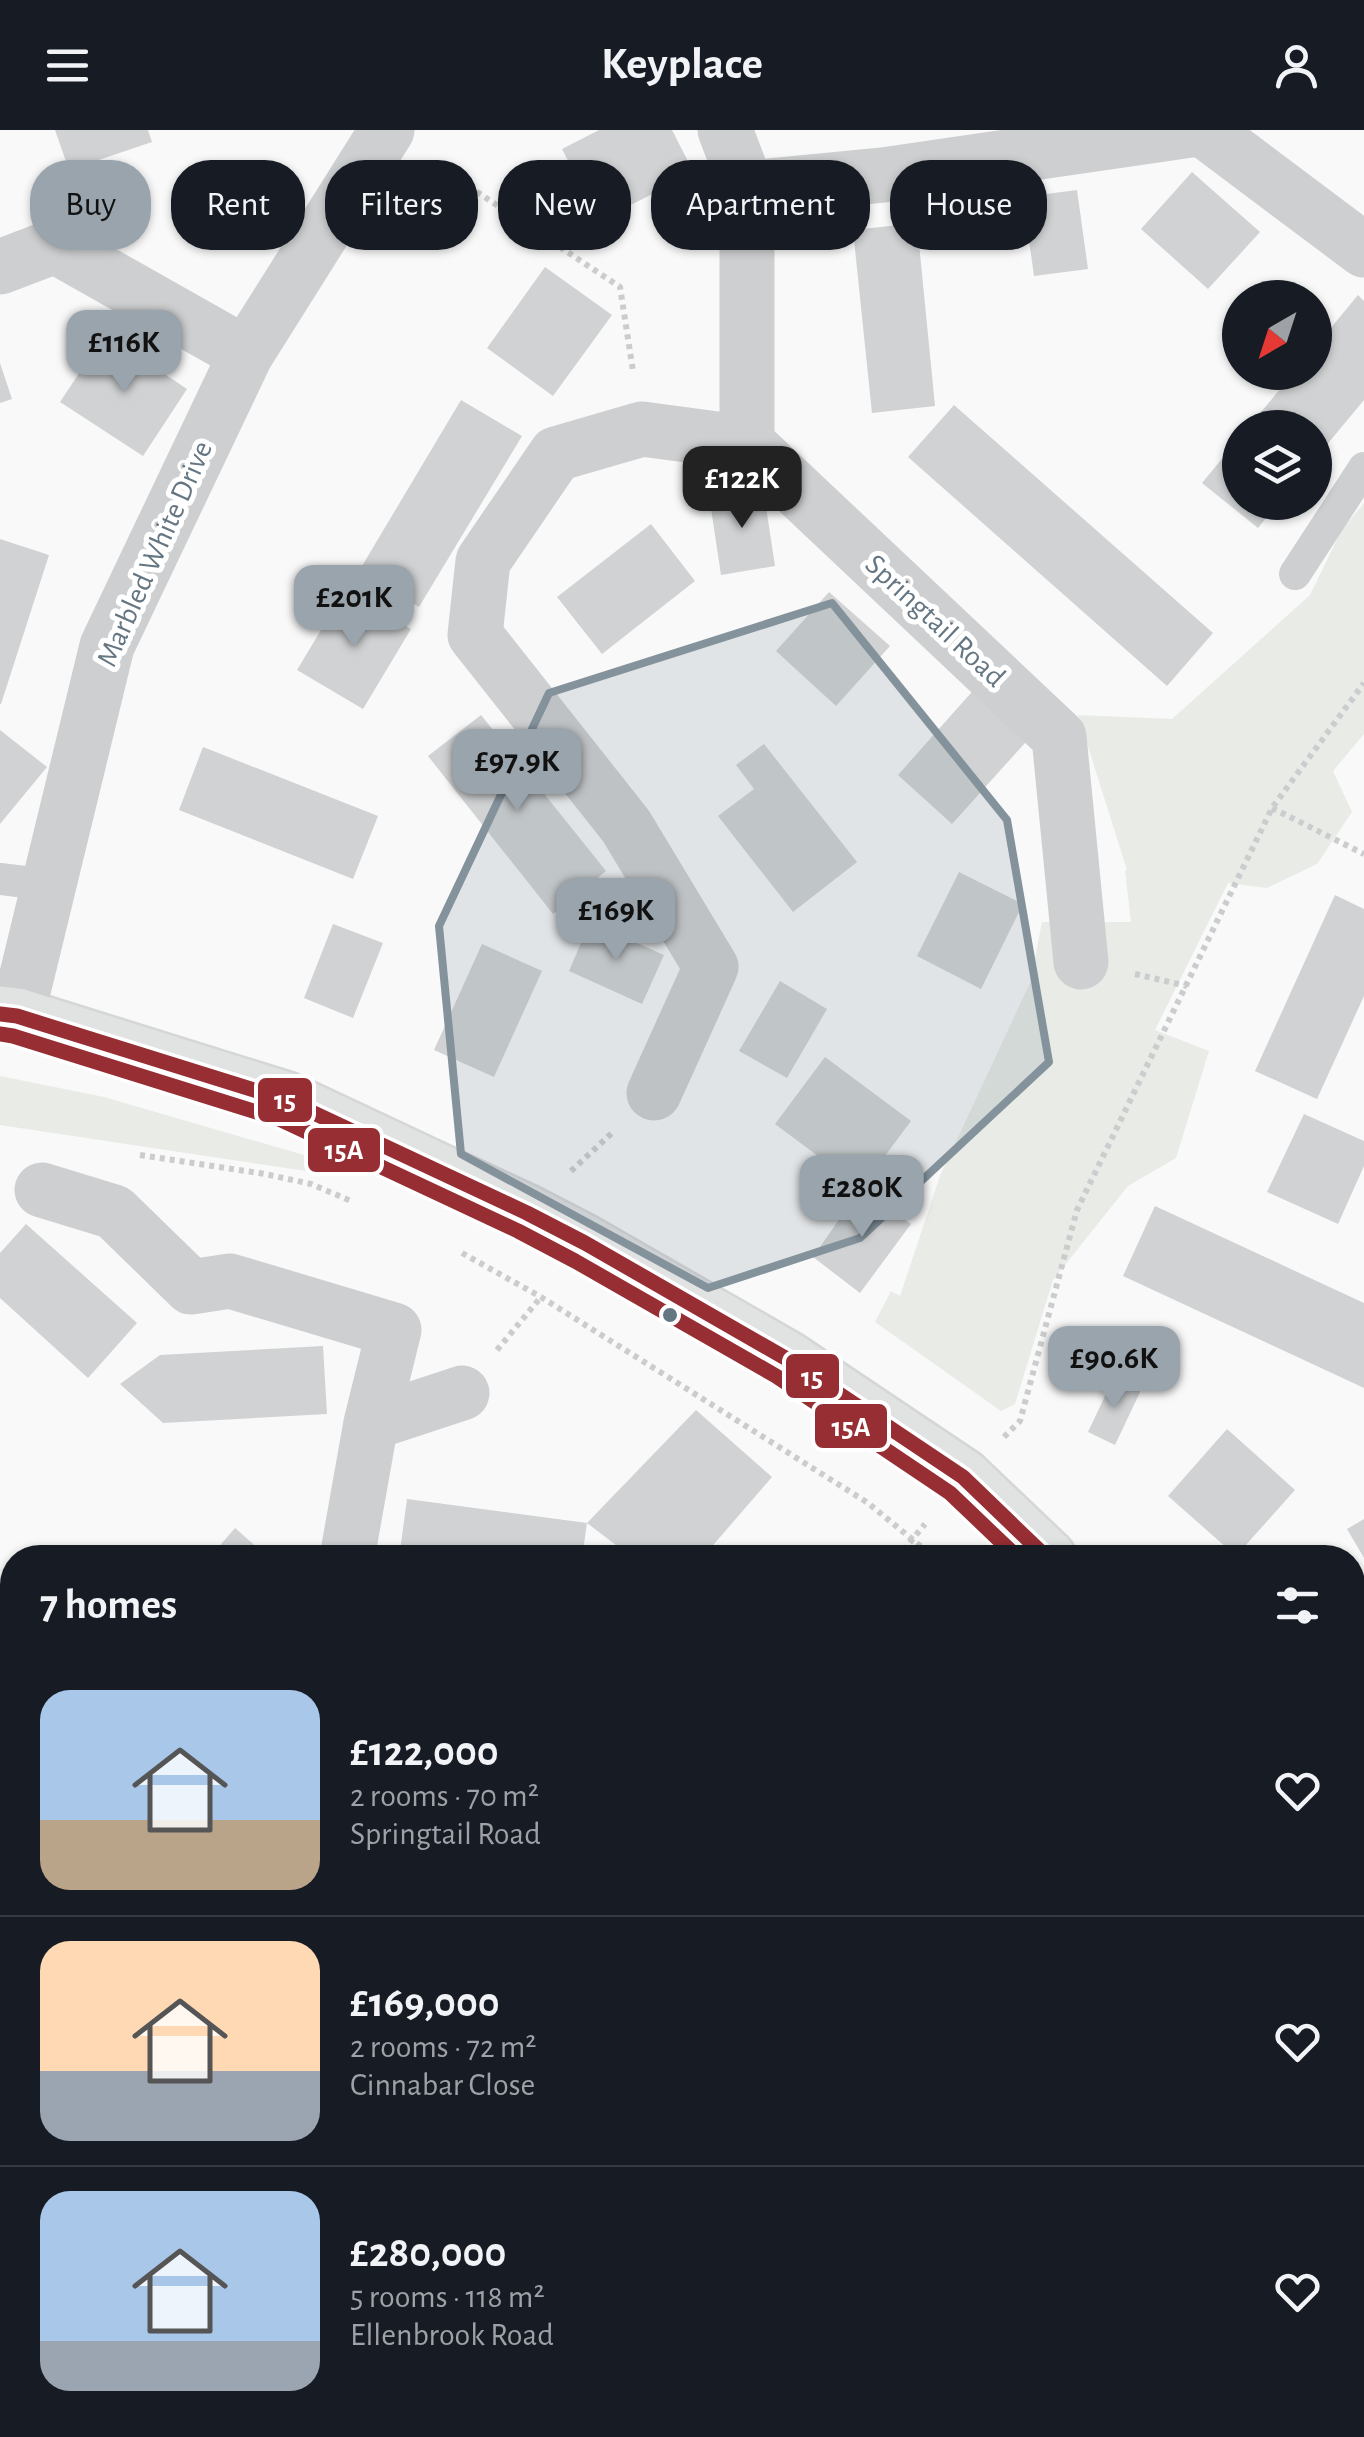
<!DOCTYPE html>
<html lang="en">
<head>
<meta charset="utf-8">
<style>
	:root { --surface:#171b24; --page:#242831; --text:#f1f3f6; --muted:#9ea1a6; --line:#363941; --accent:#99a4ac }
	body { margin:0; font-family:"Alegreya Sans",sans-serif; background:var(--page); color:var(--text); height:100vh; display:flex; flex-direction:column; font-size:38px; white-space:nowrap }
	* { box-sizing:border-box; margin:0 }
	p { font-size:32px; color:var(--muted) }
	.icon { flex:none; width:55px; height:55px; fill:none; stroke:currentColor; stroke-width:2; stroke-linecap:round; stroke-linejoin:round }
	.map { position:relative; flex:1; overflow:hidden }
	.details { position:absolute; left:0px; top:1415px; width:1365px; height:892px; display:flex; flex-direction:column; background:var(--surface); border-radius:40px 40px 0 0; box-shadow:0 2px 8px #0004 }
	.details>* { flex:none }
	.banner { position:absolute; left:30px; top:30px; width:1305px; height:90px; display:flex; gap:20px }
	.needle { width:65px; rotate:219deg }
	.buttons { position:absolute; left:1222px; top:150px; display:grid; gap:20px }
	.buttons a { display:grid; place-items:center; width:110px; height:110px; border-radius:50%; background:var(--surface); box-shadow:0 2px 8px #0004; font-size:50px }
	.price { position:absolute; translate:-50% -85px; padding:0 22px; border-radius:20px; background:var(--accent); color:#111; font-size:32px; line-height:65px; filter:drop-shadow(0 2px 5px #0008) }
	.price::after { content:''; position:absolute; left:50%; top:60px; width:30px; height:22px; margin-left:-15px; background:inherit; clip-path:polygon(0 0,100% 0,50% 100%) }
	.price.active { background:#222; color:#fff }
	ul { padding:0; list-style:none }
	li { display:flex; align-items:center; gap:30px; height:250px; padding:0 40px }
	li+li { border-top:2px solid var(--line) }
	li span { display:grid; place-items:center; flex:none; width:280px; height:200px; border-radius:30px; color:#555 }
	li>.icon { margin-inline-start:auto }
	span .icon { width:120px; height:120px; fill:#fffc; stroke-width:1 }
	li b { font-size:42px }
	h2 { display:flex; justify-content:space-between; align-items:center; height:120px; padding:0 40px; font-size:42px }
	.tag { padding:0 35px; border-radius:40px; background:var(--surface); box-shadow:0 2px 8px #0004; font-size:35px; line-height:90px }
	.tag.active { background:var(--accent); color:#111 }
	header { display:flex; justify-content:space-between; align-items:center; height:130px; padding:0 40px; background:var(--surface); font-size:45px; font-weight:600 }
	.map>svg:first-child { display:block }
	.green { fill:#e8ebe6 }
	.building { fill:#d0d2d3 }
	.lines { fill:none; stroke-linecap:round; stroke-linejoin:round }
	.secondary-casing { stroke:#d5d6d7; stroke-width:60 }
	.path { stroke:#cbcccd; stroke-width:6; stroke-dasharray:5 5; stroke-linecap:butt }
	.lane { stroke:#cecfd0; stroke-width:32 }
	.street { stroke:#cecfd0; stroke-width:55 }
	.secondary { stroke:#e1e2e2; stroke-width:55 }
	.bus-1-casing { stroke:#fff; stroke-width:22 }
	.bus-2-casing { stroke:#fff; stroke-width:22 }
	.bus-1 { stroke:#962e33; stroke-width:15 }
	.bus-2 { stroke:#962e33; stroke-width:15 }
	.marked { fill:#84929c; fill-opacity:0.2; stroke:#84929c; stroke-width:8; stroke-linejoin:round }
	.bus-dot { fill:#657683; stroke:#fff; stroke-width:4 }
	.labels { text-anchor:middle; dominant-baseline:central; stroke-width:10; stroke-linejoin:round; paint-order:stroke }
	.street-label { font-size:30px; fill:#657683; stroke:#fff }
	.line-badge { stroke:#fff; stroke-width:4 }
	.badge-label { font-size:28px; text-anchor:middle; font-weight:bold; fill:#fff }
</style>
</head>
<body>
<header><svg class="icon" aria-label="menu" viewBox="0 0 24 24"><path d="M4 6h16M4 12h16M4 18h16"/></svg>Keyplace<svg class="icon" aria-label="person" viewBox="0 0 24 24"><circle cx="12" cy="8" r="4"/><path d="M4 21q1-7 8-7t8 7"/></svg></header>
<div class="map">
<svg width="1364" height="2307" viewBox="0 0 1364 2307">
	<rect width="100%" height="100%" fill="#f9f9f9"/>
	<path class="green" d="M 1364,373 L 1364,604 L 1333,641 L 1352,682 L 1317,734 L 1267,758 L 1228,753 L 1155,900 L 1209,921 L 1176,1028 L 1128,1056 L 1053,1150 L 1015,1274 L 1001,1281 L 875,1192 L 891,1161 L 900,1166 L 940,1046 L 1030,853 L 1042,792 L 1131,792 L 1125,740 L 1127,740 L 1078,585 L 1172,589 L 1310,465 L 1341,401 Z
		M 0,946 L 104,967 L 321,1030 L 313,1042 L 0,995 Z"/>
	<path class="building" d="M 55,0 L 148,0 L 152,12 L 69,40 Z
		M 599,0 L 672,0 L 694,43 L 599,91 L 562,19 Z
		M 1192,42 L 1260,102 L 1208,159 L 1141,99 Z
		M 1077,60 L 1088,139 L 1034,146 L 1023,67 Z
		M 917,93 L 935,276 L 872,283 L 853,100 Z
		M 545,137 L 612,185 L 553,266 L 487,218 Z
		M 1358,165 L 1364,171 L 1364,270 L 1315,329 L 1315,298 L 1248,298 L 1294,242 L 1315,242 L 1315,217 Z
		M 105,204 L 187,259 L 143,326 L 60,272 Z
		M 0,233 L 12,269 L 0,273 Z
		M 461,270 L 522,306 L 419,477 L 359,441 Z
		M 954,275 L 1213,503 L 1167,556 L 908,327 Z
		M 1240,307 L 1240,372 L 1279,372 L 1258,398 L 1202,353 Z
		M 763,357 L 775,436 L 721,445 L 709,365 Z
		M 651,394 L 695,451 L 602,524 L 557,467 Z
		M 0,409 L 49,425 L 1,574 L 0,574 Z
		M 345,460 L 411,499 L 363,579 L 297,540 Z
		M 829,462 L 890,516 L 836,576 L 776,521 Z
		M 978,555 L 1033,604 L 952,694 L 898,645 Z
		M 481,585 L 606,741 L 553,784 L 428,626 Z
		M 0,600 L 47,637 L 0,694 Z
		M 764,614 L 857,732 L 793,782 L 718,686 L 754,659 L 736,635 Z
		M 203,617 L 378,686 L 353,749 L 179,680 Z
		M 959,742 L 1023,774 L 981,859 L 917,826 Z
		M 1335,765 L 1364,779 L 1364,866 L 1317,969 L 1255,941 Z
		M 590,792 L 664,825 L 642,874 L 569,841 Z
		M 333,794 L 383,813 L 353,888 L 304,868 Z
		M 482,814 L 542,841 L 494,947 L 434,920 Z
		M 780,851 L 827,879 L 787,948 L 739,921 Z
		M 825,927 L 911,991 L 861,1058 L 775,994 Z
		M 1304,984 L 1364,1011 L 1364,1036 L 1338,1094 L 1267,1062 Z
		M 861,1058 L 911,1094 L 860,1163 L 813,1127 Z
		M 1155,1076 L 1364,1173 L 1364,1258 L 1123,1146 Z
		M 26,1094 L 137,1193 L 88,1248 L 0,1168 L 0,1123 Z
		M 323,1216 L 327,1284 L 163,1293 L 120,1254 L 160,1225 Z
		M 1114,1247 L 1141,1260 L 1115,1315 L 1088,1302 Z
		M 696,1280 L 772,1347 L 702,1428 L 633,1428 L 587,1393 Z
		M 1227,1299 L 1295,1360 L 1236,1426 L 1168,1366 Z
		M 407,1369 L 587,1393 L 582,1428 L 399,1428 Z
		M 1364,1389 L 1364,1428 L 1347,1399 Z
		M 235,1398 L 269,1428 L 209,1428 Z
		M 0,1448 L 12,1450 L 12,1511 L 0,1509 Z
		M 12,1696 L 12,1788 L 0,1777 L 0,1710 Z
		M 1352,2131 L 1364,2131 L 1364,2205 L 1352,2204 Z
		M 6,2277 L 12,2277 L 12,2295 L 134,2295 L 134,2307 L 4,2307 Z"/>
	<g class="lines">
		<defs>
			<path id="secondary" d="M 0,884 L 17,886 L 286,970 L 527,1083 L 585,1113 L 787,1229 L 963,1347 L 1048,1428
				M 1352,1739 L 1364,1753"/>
		</defs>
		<use href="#secondary" class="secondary-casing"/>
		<path class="path" d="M 435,34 L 620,157 L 633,241
			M 1272,678 L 1364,724
			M 1135,844 L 1187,856
			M 140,1025 L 265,1044 L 311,1054 L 351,1071
			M 571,1041 L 613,1002
			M 462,1123 L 541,1167 L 868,1373 L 935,1428
			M 497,1220 L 541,1167
			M 1004,1307 L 1020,1291 L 1077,1080 L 1272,678 L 1364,553
			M 897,1428 L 925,1394
			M 1352,1587 L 1364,1579
			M 1352,1851 L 1364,1873
			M 0,2030 L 12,2030
			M 1227,2295 L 1308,2307
			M 620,2307 L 621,2295"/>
		<path class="lane" d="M 1295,444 L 1364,338
			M 0,749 L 49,755"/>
		<path class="street" d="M 725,0 L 747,58 L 747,313 L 1059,607 L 1081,832
			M 1204,0 L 1364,120
			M 747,58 L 883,45 L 1191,0
			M 0,137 L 55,116 L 246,224
			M 17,886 L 107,516 L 246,224 L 387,0
			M 654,963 L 711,837 L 626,696 L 475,505 L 483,431 L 556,324 L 642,299 L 747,313
			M 42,1060 L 114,1082 L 191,1157 L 230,1151 L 394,1200 L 371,1293
			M 347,1428 L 371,1293 L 462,1263
			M 0,1608 L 12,1609
			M 1124,2295 L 1124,2307
			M 244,2307 L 246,2295"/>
		<use href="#secondary" class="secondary"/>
		<defs>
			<path id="bus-1" d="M 0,884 L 17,886 L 286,970 L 527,1083 L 585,1113 L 787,1229 L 963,1347 L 1047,1428"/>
			<path id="bus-2" d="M 0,904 L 13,906 L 279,989 L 518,1101 L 575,1131 L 776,1246 L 950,1363 L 1018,1428"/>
		</defs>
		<use href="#bus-1" class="bus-1-casing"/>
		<use href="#bus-2" class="bus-2-casing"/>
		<use href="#bus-1" class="bus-1"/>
		<use href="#bus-2" class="bus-2"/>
	</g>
	<path class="marked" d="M 832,473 L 1007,690 L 1049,932 L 860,1108 L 708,1158 L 461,1024 L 439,796 L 549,563 Z"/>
	<circle class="bus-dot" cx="670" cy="1185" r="9"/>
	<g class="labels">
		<g class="street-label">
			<text transform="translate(155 424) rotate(-66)">Marbled White Drive</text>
			<text transform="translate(935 491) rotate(43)">Springtail Road</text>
		</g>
	</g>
	<g class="line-badge">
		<rect x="256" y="946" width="58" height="48" rx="10" fill="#962e33"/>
		<rect x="306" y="996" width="76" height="48" rx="10" fill="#962e33"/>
		<rect x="784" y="1222" width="57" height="48" rx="10" fill="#962e33"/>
		<rect x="813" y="1272" width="76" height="48" rx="10" fill="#962e33"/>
	</g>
	<g class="badge-label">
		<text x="285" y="979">15</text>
		<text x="344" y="1029">15A</text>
		<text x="812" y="1256">15</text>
		<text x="851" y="1306">15A</text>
	</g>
</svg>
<div class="buttons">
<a><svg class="needle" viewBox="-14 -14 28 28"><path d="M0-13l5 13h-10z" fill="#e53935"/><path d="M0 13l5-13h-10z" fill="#9ea1a6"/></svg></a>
<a><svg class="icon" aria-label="layers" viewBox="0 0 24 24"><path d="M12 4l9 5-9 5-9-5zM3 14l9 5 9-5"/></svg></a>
</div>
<b class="price" style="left:124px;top:265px">£116K</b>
<b class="price active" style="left:742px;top:401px">£122K</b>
<b class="price" style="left:354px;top:520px">£201K</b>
<b class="price" style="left:517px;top:684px">£97.9K</b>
<b class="price" style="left:616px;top:833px">£169K</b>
<b class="price" style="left:862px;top:1110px">£280K</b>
<b class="price" style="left:1114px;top:1281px">£90.6K</b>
<div class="banner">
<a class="tag active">Buy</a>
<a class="tag">Rent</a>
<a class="tag">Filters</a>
<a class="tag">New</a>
<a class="tag">Apartment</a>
<a class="tag">House</a>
</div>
<section class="details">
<h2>7 homes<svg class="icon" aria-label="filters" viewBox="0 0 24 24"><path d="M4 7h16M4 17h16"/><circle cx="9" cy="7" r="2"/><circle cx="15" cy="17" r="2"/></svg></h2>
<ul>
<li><span style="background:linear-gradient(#a9c7e8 65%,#b9a48a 0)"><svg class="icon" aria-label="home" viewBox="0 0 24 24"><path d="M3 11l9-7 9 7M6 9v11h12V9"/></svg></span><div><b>£122,000</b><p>2 rooms · 70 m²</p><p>Springtail Road</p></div><svg class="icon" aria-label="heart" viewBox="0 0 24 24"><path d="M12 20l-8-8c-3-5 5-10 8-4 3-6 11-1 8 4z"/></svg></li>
<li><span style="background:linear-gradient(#ffd9b3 65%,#9aa5b1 0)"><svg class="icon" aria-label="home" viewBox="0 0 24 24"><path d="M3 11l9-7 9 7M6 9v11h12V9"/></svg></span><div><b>£169,000</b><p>2 rooms · 72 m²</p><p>Cinnabar Close</p></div><svg class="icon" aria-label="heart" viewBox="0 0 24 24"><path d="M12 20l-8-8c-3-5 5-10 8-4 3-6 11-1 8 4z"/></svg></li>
<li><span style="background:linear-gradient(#a9c7e8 75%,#9aa5b1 0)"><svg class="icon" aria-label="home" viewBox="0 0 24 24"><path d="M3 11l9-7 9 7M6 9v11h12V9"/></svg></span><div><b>£280,000</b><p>5 rooms · 118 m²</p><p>Ellenbrook Road</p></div><svg class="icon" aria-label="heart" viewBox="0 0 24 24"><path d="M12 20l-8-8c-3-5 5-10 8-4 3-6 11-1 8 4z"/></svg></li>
</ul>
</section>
</div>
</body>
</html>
